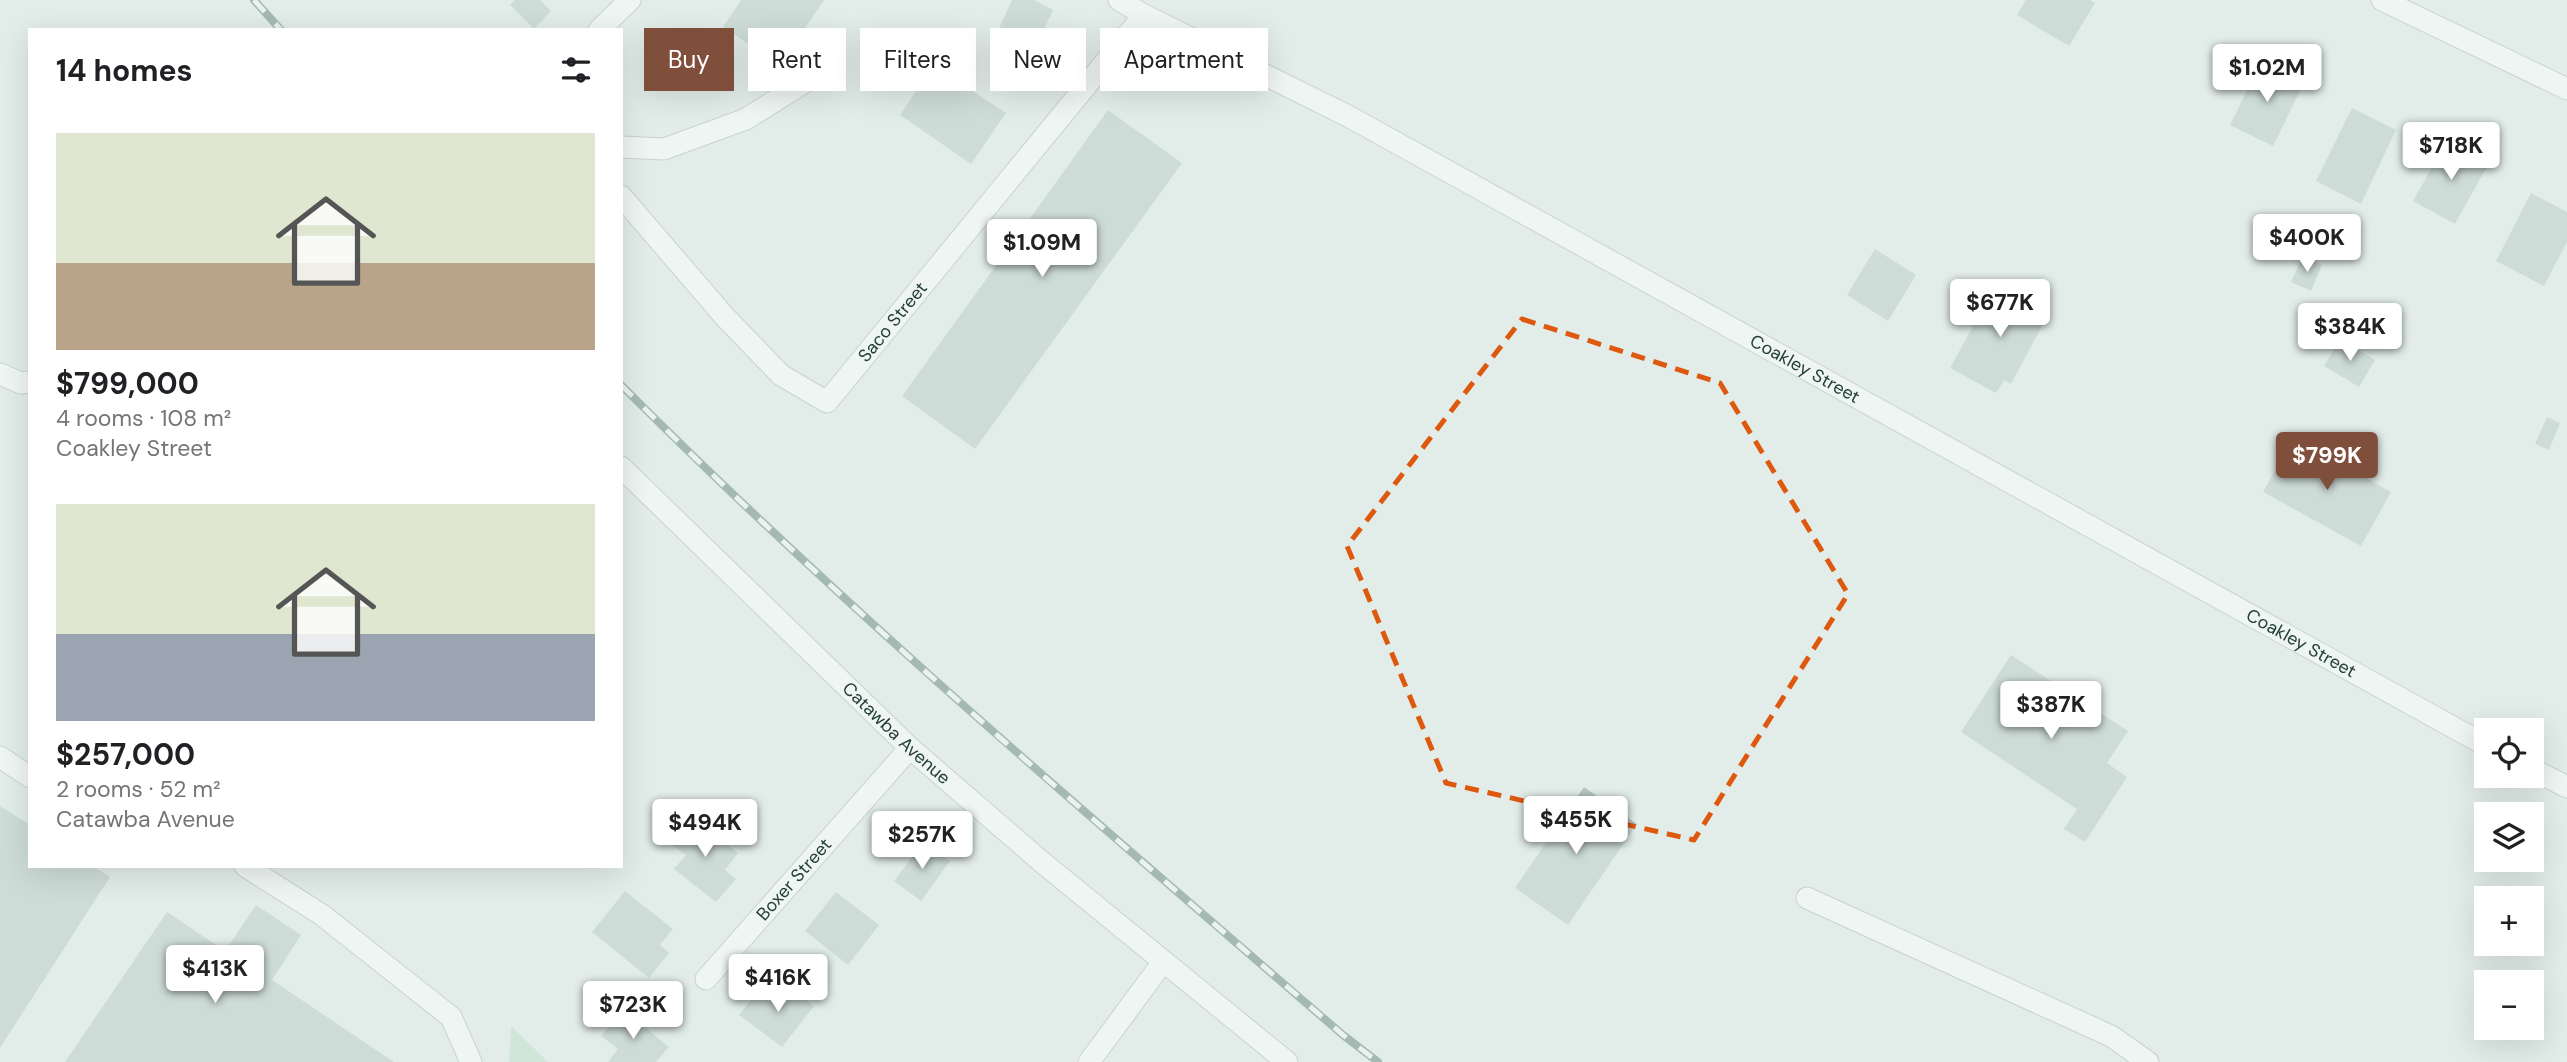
<!DOCTYPE html>
<html lang="en">
<head>
<meta charset="utf-8">
<style>
	:root { --surface:#fff; --page:#f6f6f6; --text:#202124; --muted:#757577; --accent:#7f4f3c }
	body { margin:0; font-family:"DM Sans",sans-serif; background:var(--page); color:var(--text); height:100vh; display:flex; flex-direction:column; font-size:26px; white-space:nowrap }
	* { box-sizing:border-box; margin:0 }
	p { font-size:23px; color:var(--muted) }
	.icon { flex:none; width:38px; height:38px; fill:none; stroke:currentColor; stroke-width:2; stroke-linecap:round; stroke-linejoin:round }
	.map { position:relative; flex:1; overflow:hidden }
	.details { position:absolute; left:28px; top:28px; width:595px; height:840px; display:flex; flex-direction:column; background:var(--surface); border-radius:0px; box-shadow:0 7px 28px #0002 }
	.details>* { flex:none }
	.guide { position:absolute; left:644px; top:28px; width:665px; height:63px; display:flex; gap:14px }
	.controls { position:absolute; left:2474px; top:718px; display:grid; gap:14px }
	.controls a { display:grid; place-items:center; width:70px; height:70px; border-radius:0px; background:var(--surface); box-shadow:0 7px 28px #0002; font-size:35px }
	.price { position:absolute; translate:-50% -60px; padding:0 16px; border-radius:7px; background:#fff; color:#222; font-size:23px; line-height:46px; filter:drop-shadow(0 2px 4px #0008) }
	.price::after { content:''; position:absolute; left:50%; top:42px; width:21px; height:16px; margin-left:-10px; background:inherit; clip-path:polygon(0 0,100% 0,50% 100%) }
	.price.active { background:var(--accent); color:#fff }
	ul { padding:0; list-style:none }
	li { display:grid; align-content:center; gap:14px; height:371px; padding:0 28px }
	li span { display:grid; place-items:center; height:217px; border-radius:0px; color:#555 }
	li>.icon { margin-inline-start:auto }
	span .icon { width:126px; height:126px; fill:#fffc; stroke-width:1 }
	li b { font-size:30px }
	h2 { display:flex; justify-content:space-between; align-items:center; height:84px; padding:0 28px; font-size:30px }
	.chip { padding:0 24px; border-radius:0px; background:var(--surface); box-shadow:0 7px 28px #0002; font-size:24px; line-height:63px }
	.chip.active { background:var(--accent); color:#fff }
	.map>svg:first-child { display:block }
	.green { fill:#bbdec6 }
	.building { fill:#b7c8c2 }
	.lines { fill:none; stroke-linecap:round; stroke-linejoin:round }
	.minor-casing { stroke:#a5b5b0; stroke-width:23 }
	.minor { stroke:#fff; stroke-width:21 }
	.rail-casing { stroke:#5c7a73; stroke-width:8 }
	.rail { stroke:#f3f9f6; stroke-width:5; stroke-dasharray:16; stroke-linecap:butt }
	.marked { fill:none; stroke:#de580e; stroke-width:5; stroke-dasharray:14 9; stroke-linejoin:round }
	.labels { text-anchor:middle; dominant-baseline:central; stroke-width:7; stroke-linejoin:round; paint-order:stroke }
	.street-label { font-size:18px; fill:#223e38; stroke:#f3f9f6 }
</style>
</head>
<body>
<div class="map">
<svg width="2567" height="1062" viewBox="0 0 2567 1062">
	<rect width="100%" height="100%" fill="#e2ede9"/>
	<path class="green" d="M 511,1026 L 548,1062 L 509,1062 Z"/>
	<path class="building" d="M 515,0 L 540,0 L 551,11 L 534,29 L 510,5 Z
		M 741,0 L 824,0 L 780,65 L 723,27 Z
		M 1012,0 L 1034,0 L 1053,10 L 1027,65 L 990,48 Z
		M 2026,0 L 2090,0 L 2095,3 L 2069,46 L 2017,15 Z
		M 2261,62 L 2304,83 L 2273,146 L 2230,125 Z
		M 933,65 L 1006,113 L 971,164 L 900,115 Z
		M 2352,108 L 2396,130 L 2361,204 L 2316,181 Z
		M 1108,110 L 1182,163 L 975,449 L 902,396 Z
		M 2447,141 L 2489,163 L 2455,224 L 2413,201 Z
		M 2531,193 L 2567,212 L 2567,242 L 2544,286 L 2496,261 Z
		M 1875,249 L 1916,275 L 1888,321 L 1847,295 Z
		M 2303,256 L 2322,265 L 2311,291 L 2291,282 Z
		M 1997,282 L 2050,311 L 2011,384 L 2004,380 L 1996,393 L 1950,368 Z
		M 2340,339 L 2375,360 L 2359,387 L 2324,366 Z
		M 2547,417 L 2560,423 L 2549,450 L 2535,444 Z
		M 2293,438 L 2391,492 L 2361,546 L 2263,492 Z
		M 2011,655 L 2128,731 L 2107,763 L 2127,777 L 2085,842 L 2064,829 L 2077,809 L 1961,732 Z
		M 1584,787 L 1637,824 L 1568,925 L 1515,888 Z
		M 0,806 L 30,825 L 30,866 L 93,866 L 110,877 L 0,1048 Z
		M 694,816 L 738,853 L 725,870 L 736,879 L 716,902 L 674,869 L 686,855 L 671,844 Z
		M 924,841 L 950,861 L 921,901 L 894,881 Z
		M 625,891 L 673,929 L 660,945 L 669,953 L 649,978 L 592,932 Z
		M 836,892 L 879,925 L 848,965 L 805,931 Z
		M 256,905 L 301,935 L 272,980 L 394,1062 L 65,1062 L 167,912 L 225,951 Z
		M 784,983 L 814,1006 L 782,1047 L 739,1015 L 757,992 L 769,1002 Z
		M 623,1009 L 669,1047 L 656,1062 L 608,1062 L 618,1049 L 601,1036 Z"/>
	<g class="lines">
		<defs>
			<g id="minor">
				<path id="s1" d="M 1119,0 L 1144,15 L 1348,116 L 2487,746"/>
				<path d="M 2382,0 L 2567,89"/>
				<path d="M 599,30 L 630,0"/>
				<path d="M 621,147 L 664,149 L 746,119 L 829,67"/>
				<path id="s2" d="M 621,196 L 725,317 L 781,375 L 827,402 L 1144,15"/>
				<path d="M 0,374 L 21,383 L 30,382"/>
				<path id="s3" d="M 621,467 L 910,748 L 1043,863 L 1287,1062"/>
				<path d="M 0,757 L 30,777"/>
				<path d="M 2532,769 L 2567,787"/>
				<path d="M 245,866 L 322,915 L 451,1017 L 471,1062"/>
				<path d="M 1807,898 L 2111,1036 L 2148,1062"/>
				<path id="s4" d="M 706,979 L 910,748"/>
				<path d="M 1089,1062 L 1163,962"/>
			</g>
		</defs>
		<use href="#minor" class="minor-casing"/>
		<use href="#minor" class="minor"/>
		<defs>
			<path id="rail" d="M 254,0 L 281,30
				M 621,385 C 850,614 1098,823 1343,1035 L 1378,1062"/>
		</defs>
		<use href="#rail" class="rail-casing"/>
		<use href="#rail" class="rail"/>
	</g>
	<path d="M0 0H2567V1062H0ZM 1522,319 L 1720,383 L 1848,594 L 1694,840 L 1446,783 L 1347,546 Z" fill="#e2ede9" fill-opacity=".55" fill-rule="evenodd"/>
	<path class="marked" d="M 1522,319 L 1720,383 L 1848,594 L 1694,840 L 1446,783 L 1347,546 Z"/>
	<g class="labels">
		<g class="street-label">
			<text stroke="none"><textPath href="#s2" startOffset="397">Saco Street</textPath></text>
			<text stroke="none"><textPath href="#s1" startOffset="779">Coakley Street</textPath></text>
			<text stroke="none"><textPath href="#s1" startOffset="1346">Coakley Street</textPath></text>
			<text stroke="none"><textPath href="#s3" startOffset="383">Catawba Avenue</textPath></text>
			<text stroke="none"><textPath href="#s4" startOffset="133">Boxer Street</textPath></text>
		</g>
	</g>
</svg>
<div class="controls">
<a><svg class="icon" aria-label="locate" viewBox="0 0 24 24"><circle cx="12" cy="12" r="6"/><path d="M12 2v4M12 18v4M2 12h4M18 12h4"/></svg></a>
<a><svg class="icon" aria-label="layers" viewBox="0 0 24 24"><path d="M12 4l9 5-9 5-9-5zM3 14l9 5 9-5"/></svg></a>
<a>+</a>
<a>−</a>
</div>
<b class="price" style="left:2267px;top:104px">$1.02M</b>
<b class="price" style="left:2451px;top:182px">$718K</b>
<b class="price" style="left:2307px;top:274px">$400K</b>
<b class="price" style="left:1042px;top:279px">$1.09M</b>
<b class="price" style="left:2000px;top:339px">$677K</b>
<b class="price" style="left:2350px;top:363px">$384K</b>
<b class="price active" style="left:2327px;top:492px">$799K</b>
<b class="price" style="left:2051px;top:741px">$387K</b>
<b class="price" style="left:1576px;top:856px">$455K</b>
<b class="price" style="left:705px;top:859px">$494K</b>
<b class="price" style="left:922px;top:871px">$257K</b>
<b class="price" style="left:215px;top:1005px">$413K</b>
<b class="price" style="left:778px;top:1014px">$416K</b>
<b class="price" style="left:633px;top:1041px">$723K</b>
<div class="guide">
<a class="chip active">Buy</a>
<a class="chip">Rent</a>
<a class="chip">Filters</a>
<a class="chip">New</a>
<a class="chip">Apartment</a>
</div>
<section class="details">
<h2>14 homes<svg class="icon" aria-label="filters" viewBox="0 0 24 24"><path d="M4 7h16M4 17h16"/><circle cx="9" cy="7" r="2"/><circle cx="15" cy="17" r="2"/></svg></h2>
<ul>
<li><span style="background:linear-gradient(#dfe7d0 60%,#b9a48a 0)"><svg class="icon" aria-label="home" viewBox="0 0 24 24"><path d="M3 11l9-7 9 7M6 9v11h12V9"/></svg></span><div><b>$799,000</b><p>4 rooms · 108 m²</p><p>Coakley Street</p></div></li>
<li><span style="background:linear-gradient(#dfe7d0 60%,#9aa5b1 0)"><svg class="icon" aria-label="home" viewBox="0 0 24 24"><path d="M3 11l9-7 9 7M6 9v11h12V9"/></svg></span><div><b>$257,000</b><p>2 rooms · 52 m²</p><p>Catawba Avenue</p></div></li>
</ul>
</section>
</div>
</body>
</html>
